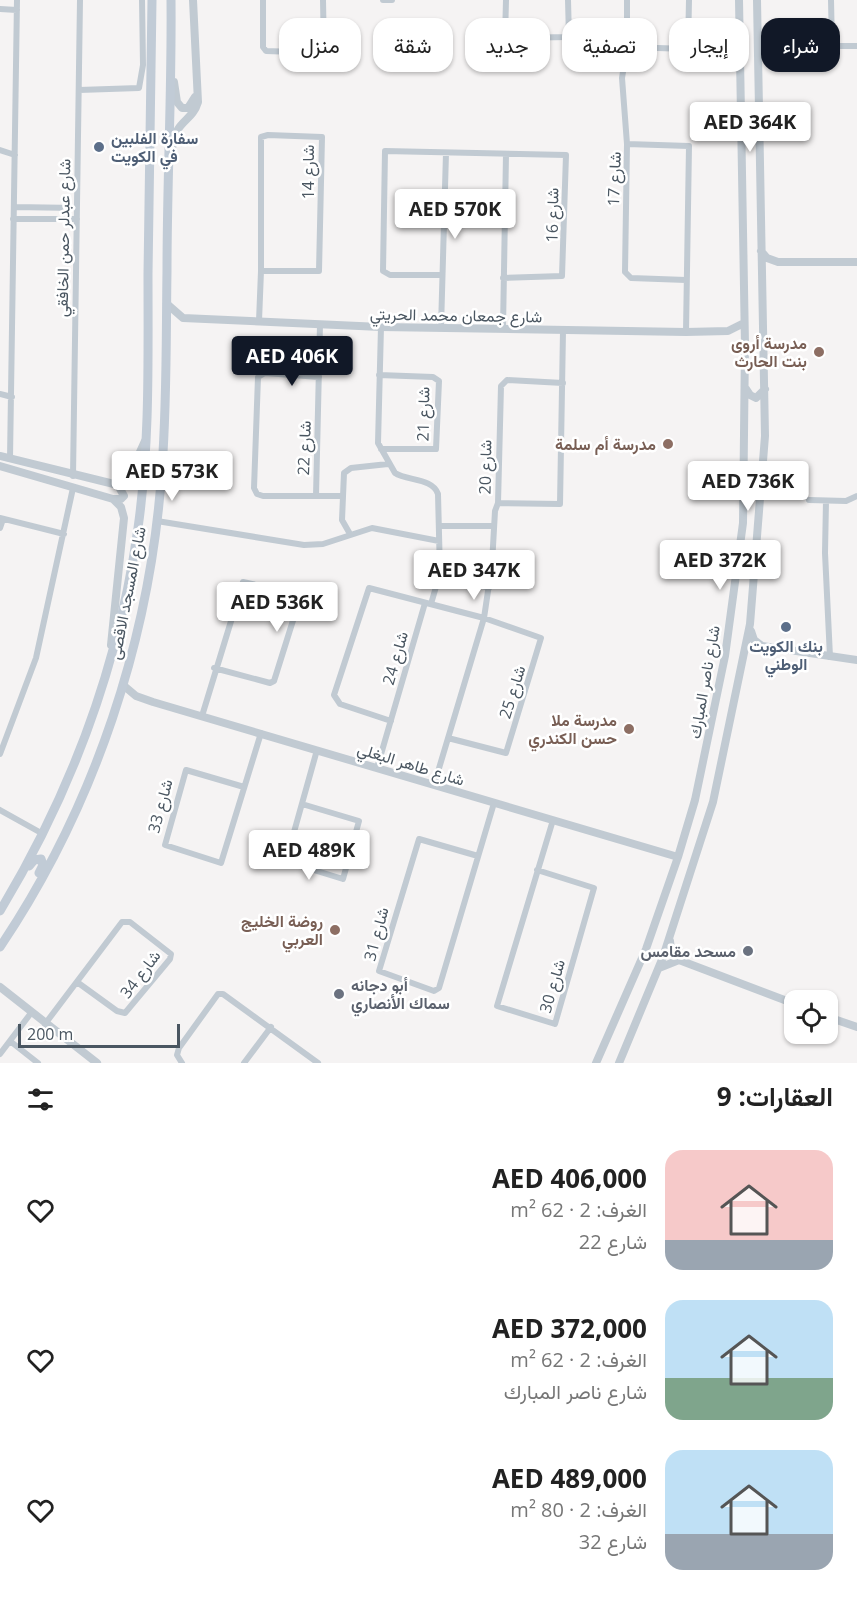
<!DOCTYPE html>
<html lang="ar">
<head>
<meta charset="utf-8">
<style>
	:root { --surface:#fff; --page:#f2f2f2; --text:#222; --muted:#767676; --accent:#111827 }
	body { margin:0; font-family:"Open Sans",Vazirmatn,sans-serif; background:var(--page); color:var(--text); direction:rtl; height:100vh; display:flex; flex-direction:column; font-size:22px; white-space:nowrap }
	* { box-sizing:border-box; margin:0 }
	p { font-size:20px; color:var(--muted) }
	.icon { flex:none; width:33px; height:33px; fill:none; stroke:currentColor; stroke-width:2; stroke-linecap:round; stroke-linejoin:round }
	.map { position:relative; height:1063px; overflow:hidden; direction:ltr }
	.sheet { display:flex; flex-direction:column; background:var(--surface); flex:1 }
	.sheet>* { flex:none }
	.hud { position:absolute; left:18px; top:18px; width:822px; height:54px; direction:rtl; display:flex; gap:12px }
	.fabs { position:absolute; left:784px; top:990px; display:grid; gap:12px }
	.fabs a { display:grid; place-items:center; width:54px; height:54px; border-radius:12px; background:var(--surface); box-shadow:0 2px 4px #0004; font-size:30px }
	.scale { position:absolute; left:18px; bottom:15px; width:162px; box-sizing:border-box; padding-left:6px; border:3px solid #4a5661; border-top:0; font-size:16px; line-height:21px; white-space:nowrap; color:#4a5661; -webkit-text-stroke:4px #fff; paint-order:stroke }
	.price { position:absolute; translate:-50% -51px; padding:0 14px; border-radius:6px; background:#fff; color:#222; font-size:20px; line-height:39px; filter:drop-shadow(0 2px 3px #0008) }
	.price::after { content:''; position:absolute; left:50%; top:36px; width:18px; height:14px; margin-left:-9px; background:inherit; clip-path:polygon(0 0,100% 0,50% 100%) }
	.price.selected { background:var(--accent); color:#fff }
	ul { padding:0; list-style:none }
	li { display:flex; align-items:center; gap:18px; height:150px; padding:0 24px }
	li span { display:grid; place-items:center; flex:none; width:168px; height:120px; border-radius:18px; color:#555 }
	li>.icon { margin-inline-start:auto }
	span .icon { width:72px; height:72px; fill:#fffc; stroke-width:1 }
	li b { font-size:26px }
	h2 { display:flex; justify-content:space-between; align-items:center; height:72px; padding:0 24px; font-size:26px }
	.tag { padding:0 21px; border-radius:18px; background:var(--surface); box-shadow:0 2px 4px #0004; font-size:21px; line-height:54px }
	.tag.selected { background:var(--accent); color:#fff }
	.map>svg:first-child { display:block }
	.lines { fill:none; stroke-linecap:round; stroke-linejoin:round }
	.minor { stroke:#c1cad2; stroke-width:6 }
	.tertiary { stroke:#c1cad2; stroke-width:8 }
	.secondary { stroke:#c1cbd6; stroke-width:9 }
	.service-dot { fill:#5c6f8a; stroke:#fff; stroke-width:2 }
	.education-dot { fill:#8d6e63; stroke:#fff; stroke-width:2 }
	.worship-dot { fill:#6b7280; stroke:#fff; stroke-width:2 }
	.labels { text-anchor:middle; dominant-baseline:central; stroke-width:5; stroke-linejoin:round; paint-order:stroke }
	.service-label { font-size:16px; font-weight:bold; fill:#4e5e75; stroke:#fff; text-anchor:start }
	.street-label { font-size:16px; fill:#4a5661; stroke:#fff }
	.education-label { font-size:16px; font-weight:bold; fill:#785e54; stroke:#fff; text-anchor:end }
	.worship-label { font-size:16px; font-weight:bold; fill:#5b616d; stroke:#fff; text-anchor:end }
</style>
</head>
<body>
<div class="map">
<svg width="857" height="1063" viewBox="0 0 857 1063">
	<rect width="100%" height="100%" fill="#f5f3f3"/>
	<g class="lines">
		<path class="minor" d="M 263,0 L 263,47 L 266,51 L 324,53 L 323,0
			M 383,0 L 392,0
			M 506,0 L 505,38 L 569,37 L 568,0
			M 627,0 L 627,47 L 622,78 L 627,144 L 625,272 L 631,278 L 686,280
			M 831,0 L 832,46 L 857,46
			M 0,9 L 17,10
			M 627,47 L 688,49 L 689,0
			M 79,90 L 139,88 L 143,65 L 142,0
			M 627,144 L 689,146 L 686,332
			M 0,150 L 15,155
			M 14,207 L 77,208
			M 13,219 L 77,219
			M 442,275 L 390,275 L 383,271 L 385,151 L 566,155 L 562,276 L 503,278
			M 259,321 L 261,271 L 261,137 L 268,135 L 322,137 L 319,271 L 261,271
			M 381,327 L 378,443 L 395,473 C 407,481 433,478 438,494 L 440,573 L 431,604
			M 441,328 L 446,153
			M 503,329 L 506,154
			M 379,375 L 433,377 L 439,381 L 436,449 L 381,449
			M 319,377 L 265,373 L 258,377 L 254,488 L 257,494 L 263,496 L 343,496
			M 0,394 L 12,397
			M 10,459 L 17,0
			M 73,476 L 80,0
			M 316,496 L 320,324
			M 809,500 L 846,501 L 857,496
			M 826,501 L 825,553 L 830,657
			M 498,503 L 560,504 L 563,331
			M 0,518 L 64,534
			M 157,521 L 304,545 L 323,544 L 372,528 L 439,541
			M 439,526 L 494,526
			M 0,528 L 3,519
			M 350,534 L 342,520 L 344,473 L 351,468 L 388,464
			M 440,573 L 489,588
			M 202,716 L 243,582 L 301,595 L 274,681 L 270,683 L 214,668
			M 391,721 L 340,704 L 334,695 L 369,588 L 484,618 L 541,638 L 506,753 L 448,738
			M 0,754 L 36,658 L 73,488
			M 377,768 L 425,603
			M 434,785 L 484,618 L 492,564 L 495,511 L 498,503 L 501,386 L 507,380 L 563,383
			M 244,787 L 186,770 L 165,845 L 221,863 L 261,733
			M 302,804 L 359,821 L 343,879 L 291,863 L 287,857 L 317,750
			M 0,810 L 43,834
			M 478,856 L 419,839 L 379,971 L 434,991 L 439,988 L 494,803
			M 537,870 L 594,888 L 555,1024 L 497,1006 L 553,820
			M 45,1024 L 122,922 L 130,922 L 171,954 L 170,959 L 125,1013 L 117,1011 L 77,982
			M 10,1041 L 38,1063
			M 0,1054 L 31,1013
			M 182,1063 L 177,1055 L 179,1048 L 218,994 L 223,994 L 318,1063
			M 244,1063 L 271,1027"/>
		<path class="tertiary" d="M 174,82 L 177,102 L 182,108 L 188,108 L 195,97
			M 173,145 C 176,120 192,122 198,102 L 193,0
			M 761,251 L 767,258 L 778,262 L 857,262
			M 167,304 L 183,318 L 381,327 L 686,332 L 728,331 L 744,323
			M 746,389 L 750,395 L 756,398 L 765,389
			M 0,456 L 118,485 L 131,472 L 145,441
			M 0,466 L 113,499 L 121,507 L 124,518 L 111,645
			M 113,499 L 121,499 L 124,496 L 118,485
			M 751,631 L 754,640 L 762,646 L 857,660
			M 123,685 L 136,696 L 153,702 L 678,857
			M 670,941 L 671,950 L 679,960 L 795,1004
			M 659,968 L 679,960
			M 0,987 L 97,1063
			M 828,1017 L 857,1027
			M 596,1063 L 646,949 L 678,857 L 695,800 L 725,656 L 743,523 L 745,345 L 739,0
			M 619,1063 L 663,957 L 713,802 L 750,624 L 765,436 L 757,0"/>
		<path class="secondary" d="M 29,866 L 34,860 L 41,859 L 43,865 L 39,873
			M 0,911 C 71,793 119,665 138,528 C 150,443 148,359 148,274 C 149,182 151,91 152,0
			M 0,947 C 95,806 151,637 162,468 C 167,402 166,336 167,271 C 167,180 172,90 171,0"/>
	</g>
	<g class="service-dot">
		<circle cx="99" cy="147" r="6"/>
		<circle cx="786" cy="627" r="6"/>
	</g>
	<g class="education-dot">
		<circle cx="819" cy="352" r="6"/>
		<circle cx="668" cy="444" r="6"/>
		<circle cx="629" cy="729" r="6"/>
		<circle cx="335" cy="930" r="6"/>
	</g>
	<g class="worship-dot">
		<circle cx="748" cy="951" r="6"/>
		<circle cx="339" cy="994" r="6"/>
	</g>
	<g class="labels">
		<g class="service-label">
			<text x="111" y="138">سفارة الفلبين<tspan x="111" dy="18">في الكويت</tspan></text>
			<text x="786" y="646" text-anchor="middle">بنك الكويت<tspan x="786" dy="18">الوطني</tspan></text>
		</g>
		<g class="street-label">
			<text transform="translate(308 172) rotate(-90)">شارع 14</text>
			<text transform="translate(614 179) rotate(-88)">شارع 17</text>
			<text transform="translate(552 215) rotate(-89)">شارع 16</text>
			<text transform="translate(63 238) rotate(-89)">شارع عبدلر حمن الخافقي</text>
			<text transform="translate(456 315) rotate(1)">شارع جمعان محمد الحريتي</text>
			<text transform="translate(423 414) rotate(-89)">شارع 21</text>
			<text transform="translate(304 448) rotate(-88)">شارع 22</text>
			<text transform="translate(485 467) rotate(-89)">شارع 20</text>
			<text transform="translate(127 593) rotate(-79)">شارع المسجد الاقصى</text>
			<text transform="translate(395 658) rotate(-74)">شارع 24</text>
			<text transform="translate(704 682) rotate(-80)">شارع ناصر المبارك</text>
			<text transform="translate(512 692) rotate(-73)">شارع 25</text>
			<text transform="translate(411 764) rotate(17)">شارع طاهر البغلي</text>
			<text transform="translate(160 806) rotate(-75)">شارع 33</text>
			<text transform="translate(376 934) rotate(-75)">شارع 31</text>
			<text transform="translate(140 974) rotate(-53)">شارع 34</text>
			<text transform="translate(552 986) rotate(-74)">شارع 30</text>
		</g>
		<g class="education-label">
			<text x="807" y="343">مدرسة أروى<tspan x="807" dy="18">بنت الحارث</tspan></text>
			<text x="656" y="444">مدرسة أم سلمة</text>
			<text x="617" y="720">مدرسة ملا<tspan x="617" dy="18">حسن الكندري</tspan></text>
			<text x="323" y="921">روضة الخليج<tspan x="323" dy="18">العربي</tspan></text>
		</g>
		<g class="worship-label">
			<text x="736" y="951">مسحد مقامس</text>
			<text x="351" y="985" text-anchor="start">أبو دجانه<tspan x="351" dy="18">سماك الأنصاري</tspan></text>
		</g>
	</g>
</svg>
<div class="fabs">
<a><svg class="icon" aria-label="locate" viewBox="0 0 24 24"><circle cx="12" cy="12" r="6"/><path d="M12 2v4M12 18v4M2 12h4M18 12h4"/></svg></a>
</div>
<div class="scale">200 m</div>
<b class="price" style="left:750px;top:153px">AED 364K</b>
<b class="price" style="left:455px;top:240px">AED 570K</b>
<b class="price selected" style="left:292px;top:387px">AED 406K</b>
<b class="price" style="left:172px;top:502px">AED 573K</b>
<b class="price" style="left:748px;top:512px">AED 736K</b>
<b class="price" style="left:720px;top:591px">AED 372K</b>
<b class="price" style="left:474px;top:601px">AED 347K</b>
<b class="price" style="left:277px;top:633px">AED 536K</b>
<b class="price" style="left:309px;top:881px">AED 489K</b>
<div class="hud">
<a class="tag selected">شراء</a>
<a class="tag">إيجار</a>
<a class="tag">تصفية</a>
<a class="tag">جديد</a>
<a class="tag">شقة</a>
<a class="tag">منزل</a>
</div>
</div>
<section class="sheet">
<h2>العقارات: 9<svg class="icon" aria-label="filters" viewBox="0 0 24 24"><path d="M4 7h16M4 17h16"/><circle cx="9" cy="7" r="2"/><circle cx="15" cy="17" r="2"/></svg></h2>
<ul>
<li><span style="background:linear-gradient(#f6c9c9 75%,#9aa5b1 0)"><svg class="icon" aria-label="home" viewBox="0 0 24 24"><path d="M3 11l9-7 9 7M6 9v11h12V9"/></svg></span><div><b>AED 406,000</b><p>الغرف: 2 · 62 m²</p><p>شارع 22</p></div><svg class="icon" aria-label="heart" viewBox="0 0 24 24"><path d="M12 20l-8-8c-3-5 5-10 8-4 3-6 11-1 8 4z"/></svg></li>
<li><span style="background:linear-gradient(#bfe0f5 65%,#7fa58c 0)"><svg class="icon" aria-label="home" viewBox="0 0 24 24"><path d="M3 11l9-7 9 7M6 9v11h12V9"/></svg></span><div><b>AED 372,000</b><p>الغرف: 2 · 62 m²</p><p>شارع ناصر المبارك</p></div><svg class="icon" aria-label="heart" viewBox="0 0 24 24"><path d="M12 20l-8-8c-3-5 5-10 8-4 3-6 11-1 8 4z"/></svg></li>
<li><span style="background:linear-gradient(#bfe0f5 70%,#9aa5b1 0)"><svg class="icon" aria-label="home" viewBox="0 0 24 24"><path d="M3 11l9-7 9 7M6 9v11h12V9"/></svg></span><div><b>AED 489,000</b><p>الغرف: 2 · 80 m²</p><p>شارع 32</p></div><svg class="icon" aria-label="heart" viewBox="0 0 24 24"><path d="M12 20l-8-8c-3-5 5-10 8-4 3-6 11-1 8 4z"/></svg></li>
</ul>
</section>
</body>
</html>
